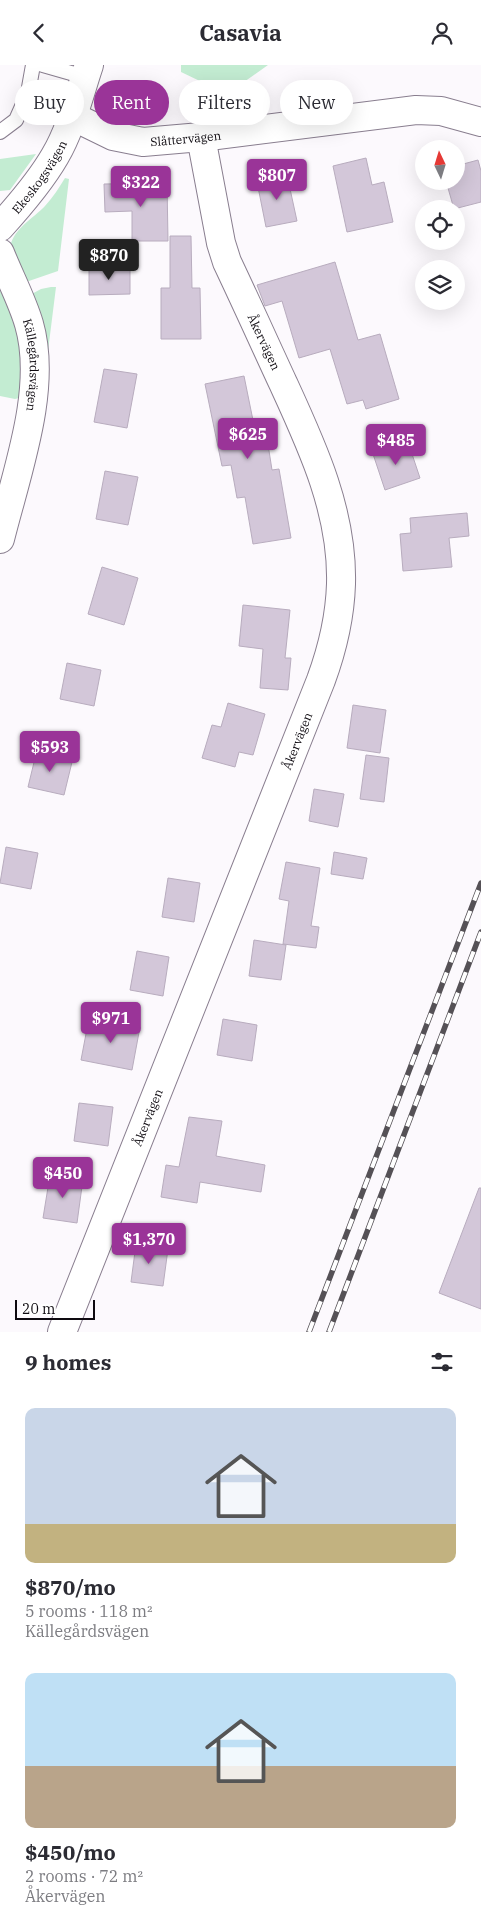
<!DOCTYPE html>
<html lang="en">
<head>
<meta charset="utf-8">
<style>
	:root { --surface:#fff; --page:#f7f7f7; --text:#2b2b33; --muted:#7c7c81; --accent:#9a3498 }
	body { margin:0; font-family:"IBM Plex Serif",serif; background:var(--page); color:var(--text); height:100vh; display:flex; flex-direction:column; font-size:19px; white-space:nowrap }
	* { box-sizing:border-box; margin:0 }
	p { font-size:16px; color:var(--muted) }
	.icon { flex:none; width:28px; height:28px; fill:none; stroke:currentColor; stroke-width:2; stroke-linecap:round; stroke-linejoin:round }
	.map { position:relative; height:1267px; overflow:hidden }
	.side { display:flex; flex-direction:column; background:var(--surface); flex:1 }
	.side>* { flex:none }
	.banner { position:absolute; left:15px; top:15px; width:451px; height:45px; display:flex; gap:10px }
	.needle { width:32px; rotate:356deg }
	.controls { position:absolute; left:415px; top:75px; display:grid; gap:10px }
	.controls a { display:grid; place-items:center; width:50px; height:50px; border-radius:50%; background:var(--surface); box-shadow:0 5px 20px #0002; font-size:25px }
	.scale { position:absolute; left:15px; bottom:12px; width:80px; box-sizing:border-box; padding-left:5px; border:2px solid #0e0a10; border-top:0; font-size:14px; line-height:18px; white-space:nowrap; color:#0e0a10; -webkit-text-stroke:4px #fff; paint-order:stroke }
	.price { position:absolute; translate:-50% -42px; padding:0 11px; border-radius:5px; background:var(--accent); color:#fff; font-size:16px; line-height:32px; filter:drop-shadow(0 1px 2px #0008) }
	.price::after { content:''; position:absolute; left:50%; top:30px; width:15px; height:11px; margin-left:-8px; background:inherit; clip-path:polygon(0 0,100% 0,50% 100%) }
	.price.on { background:#222; color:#fff }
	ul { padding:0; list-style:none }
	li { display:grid; align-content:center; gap:10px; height:265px; padding:0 25px }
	li span { display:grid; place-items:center; height:155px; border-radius:10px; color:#555 }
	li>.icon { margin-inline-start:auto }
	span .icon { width:90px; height:90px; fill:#fffc; stroke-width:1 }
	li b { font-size:21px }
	h2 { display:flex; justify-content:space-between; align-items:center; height:60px; padding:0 25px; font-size:21px }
	.tag { padding:0 18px; border-radius:22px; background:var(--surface); box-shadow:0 5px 20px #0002; font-size:18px; line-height:45px }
	.tag.on { background:var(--accent); color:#fff }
	header { display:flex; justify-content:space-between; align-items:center; height:65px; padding:0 25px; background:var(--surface); font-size:22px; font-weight:800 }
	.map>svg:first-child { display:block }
	.green { fill:#c3ecd2 }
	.building { fill:#d3c7d9; stroke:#b8acbe }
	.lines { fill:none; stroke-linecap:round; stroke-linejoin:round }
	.service-casing { stroke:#897e8f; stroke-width:16 }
	.minor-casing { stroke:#897e8f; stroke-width:30 }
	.tertiary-casing { stroke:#897e8f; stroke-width:30 }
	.service { stroke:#fff; stroke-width:14 }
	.minor { stroke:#fff; stroke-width:28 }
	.tertiary { stroke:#fff; stroke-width:28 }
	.rail-casing { stroke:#555156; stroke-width:5.5 }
	.rail { stroke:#fff; stroke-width:4; stroke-dasharray:11; stroke-linecap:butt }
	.labels { text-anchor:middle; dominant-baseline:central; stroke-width:4; stroke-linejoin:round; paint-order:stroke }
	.street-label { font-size:12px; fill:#0e0a10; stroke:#fff }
</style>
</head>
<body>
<header><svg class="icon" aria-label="back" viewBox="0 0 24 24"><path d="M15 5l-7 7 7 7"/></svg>Casavia<svg class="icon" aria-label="person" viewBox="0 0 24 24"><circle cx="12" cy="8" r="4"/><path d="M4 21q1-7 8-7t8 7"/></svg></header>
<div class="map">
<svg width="481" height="1267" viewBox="0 0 481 1267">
	<rect width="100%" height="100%" fill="#fcf9fd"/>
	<path class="green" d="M 181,0 L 268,0 L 227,29 L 181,7 Z
		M 36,89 L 10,125 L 0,126 L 0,94 Z
		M 65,113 L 69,114 L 58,206 L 26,217 C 21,208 13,198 11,189 C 6,168 33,154 45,141 C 53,132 59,123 65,113 Z
		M 51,222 L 56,222 L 48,286 L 28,231 L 41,224 Z
		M 0,225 L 14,248 L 23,278 L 23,332 L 15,334 L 0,331 Z"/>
	<path class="building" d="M 366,93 L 372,120 L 384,117 L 393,157 L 347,167 L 333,101 Z
		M 478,95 L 481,106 L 481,137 L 454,144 L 446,116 L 456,116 L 456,101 Z
		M 287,110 L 297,156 L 266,162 L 257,117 Z
		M 167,118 L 168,176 L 132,176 L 132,146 L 105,147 L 104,119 Z
		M 170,171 L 191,171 L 192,223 L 200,223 L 201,274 L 161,274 L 161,223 L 170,223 Z
		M 335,197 L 358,275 L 380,269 L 399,334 L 366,344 L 363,335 L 347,339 L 330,284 L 299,293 L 282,236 L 265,241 L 257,220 Z
		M 89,202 L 130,202 L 130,229 L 89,230 Z
		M 104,304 L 137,309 L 127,363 L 94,357 Z
		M 244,311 L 257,375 L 267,373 L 272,405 L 279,404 L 291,473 L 253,479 L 245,432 L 237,433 L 231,400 L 222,401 L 205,319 Z
		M 408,377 L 420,413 L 385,425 L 373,389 Z
		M 105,406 L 138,412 L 128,460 L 96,454 Z
		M 467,448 L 469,471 L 449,473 L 452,502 L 403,506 L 400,469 L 411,468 L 410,453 Z
		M 102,502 L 138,513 L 124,560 L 88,549 Z
		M 243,540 L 290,545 L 285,593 L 291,593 L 288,625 L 260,623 L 263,584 L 239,581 Z
		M 67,598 L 101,605 L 94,641 L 60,634 Z
		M 228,638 L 265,649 L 253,690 L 239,687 L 235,702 L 202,693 L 212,660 L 221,662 Z
		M 353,640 L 386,645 L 380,688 L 347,683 Z
		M 37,685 L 73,693 L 64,730 L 28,722 Z
		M 366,690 L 389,693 L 384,737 L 360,734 Z
		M 314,724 L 344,729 L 338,762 L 309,756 Z
		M 6,782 L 38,788 L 31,824 L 0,818 Z
		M 334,787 L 367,793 L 363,814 L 331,809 Z
		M 286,797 L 320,803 L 311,861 L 319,862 L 316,883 L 283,879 L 289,836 L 279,834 Z
		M 168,813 L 200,818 L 194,857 L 162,852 Z
		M 254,875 L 286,880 L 281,915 L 249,911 Z
		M 137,886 L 169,892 L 163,931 L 130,925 Z
		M 89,953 L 140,962 L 132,1005 L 81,995 Z
		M 223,954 L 257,960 L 252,996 L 217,990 Z
		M 79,1038 L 113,1042 L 108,1081 L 74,1076 Z
		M 189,1052 L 222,1056 L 216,1091 L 265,1100 L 261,1127 L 200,1117 L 197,1138 L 161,1132 L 166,1100 L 179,1102 Z
		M 50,1110 L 83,1114 L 77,1158 L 43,1153 Z
		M 479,1123 L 481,1123 L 481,1244 L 439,1228 Z
		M 136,1179 L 168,1184 L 163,1221 L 131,1217 Z"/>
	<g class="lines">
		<defs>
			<path id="service" d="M 43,0 L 85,12
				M 0,67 L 16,55 L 28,28 L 33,0"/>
			<g id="minor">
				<path id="s1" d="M 72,51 L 113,71 L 143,77 L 201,72 L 416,45 L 441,46 L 481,57"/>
				<path id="s2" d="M 0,188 C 9,211 22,235 29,259 C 48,324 16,409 0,474"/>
				<path id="s3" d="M 62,1267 L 321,615 C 332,585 340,551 341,519 C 343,447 312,381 283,318 C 264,277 246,237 227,197 L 221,178 L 201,72"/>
			</g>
			<g id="tertiary">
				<path id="s4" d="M 0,162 C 20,140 40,117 55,91 C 71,64 79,30 89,0"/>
			</g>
		</defs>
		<use href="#service" class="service-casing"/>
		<use href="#minor" class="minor-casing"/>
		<use href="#tertiary" class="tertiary-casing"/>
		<use href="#service" class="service"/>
		<use href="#minor" class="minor"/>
		<use href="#tertiary" class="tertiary"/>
		<defs>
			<path id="rail" d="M 309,1267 L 481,818
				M 329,1267 L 481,867"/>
		</defs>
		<use href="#rail" class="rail-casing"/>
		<use href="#rail" class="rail"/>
	</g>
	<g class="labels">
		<g class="street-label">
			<text stroke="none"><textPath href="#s1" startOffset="119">Slåttervägen</textPath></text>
			<text stroke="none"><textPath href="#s4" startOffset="64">Ekeskogsvägen</textPath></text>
			<text transform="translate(264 277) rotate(65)">Åkervägen</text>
			<text stroke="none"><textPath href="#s2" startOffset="118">Källegårdsvägen</textPath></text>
			<text stroke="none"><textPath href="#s3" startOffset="636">Åkervägen</textPath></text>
			<text stroke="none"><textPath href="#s3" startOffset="231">Åkervägen</textPath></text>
		</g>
	</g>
</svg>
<div class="controls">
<a><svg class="needle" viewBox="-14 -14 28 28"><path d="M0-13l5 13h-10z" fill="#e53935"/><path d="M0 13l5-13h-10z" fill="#7c7c81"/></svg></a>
<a><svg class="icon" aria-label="locate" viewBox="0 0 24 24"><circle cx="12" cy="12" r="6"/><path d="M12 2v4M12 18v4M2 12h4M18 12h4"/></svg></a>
<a><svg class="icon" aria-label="layers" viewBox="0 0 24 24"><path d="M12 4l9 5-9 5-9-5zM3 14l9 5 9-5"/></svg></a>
</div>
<div class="scale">20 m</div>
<b class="price" style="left:277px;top:136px">$807</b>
<b class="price" style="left:141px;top:143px">$322</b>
<b class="price on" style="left:109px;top:216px">$870</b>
<b class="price" style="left:248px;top:395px">$625</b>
<b class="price" style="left:396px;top:401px">$485</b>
<b class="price" style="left:50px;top:708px">$593</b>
<b class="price" style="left:111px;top:979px">$971</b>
<b class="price" style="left:63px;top:1134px">$450</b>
<b class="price" style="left:149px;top:1200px">$1,370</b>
<div class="banner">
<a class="tag">Buy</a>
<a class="tag on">Rent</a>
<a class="tag">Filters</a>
<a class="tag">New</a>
</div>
</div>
<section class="side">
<h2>9 homes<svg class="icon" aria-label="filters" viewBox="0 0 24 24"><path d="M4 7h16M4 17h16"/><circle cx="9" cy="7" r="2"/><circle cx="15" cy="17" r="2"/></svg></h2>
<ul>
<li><span style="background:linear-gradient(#c9d6e8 75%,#c2b280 0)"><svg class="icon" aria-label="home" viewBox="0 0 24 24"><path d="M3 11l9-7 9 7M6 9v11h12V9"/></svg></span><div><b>$870/mo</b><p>5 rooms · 118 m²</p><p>Källegårdsvägen</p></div></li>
<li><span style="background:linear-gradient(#bfe0f5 60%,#b9a48a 0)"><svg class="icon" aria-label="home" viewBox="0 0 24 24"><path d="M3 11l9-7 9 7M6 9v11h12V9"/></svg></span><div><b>$450/mo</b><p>2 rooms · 72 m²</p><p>Åkervägen</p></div></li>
</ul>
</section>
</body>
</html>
